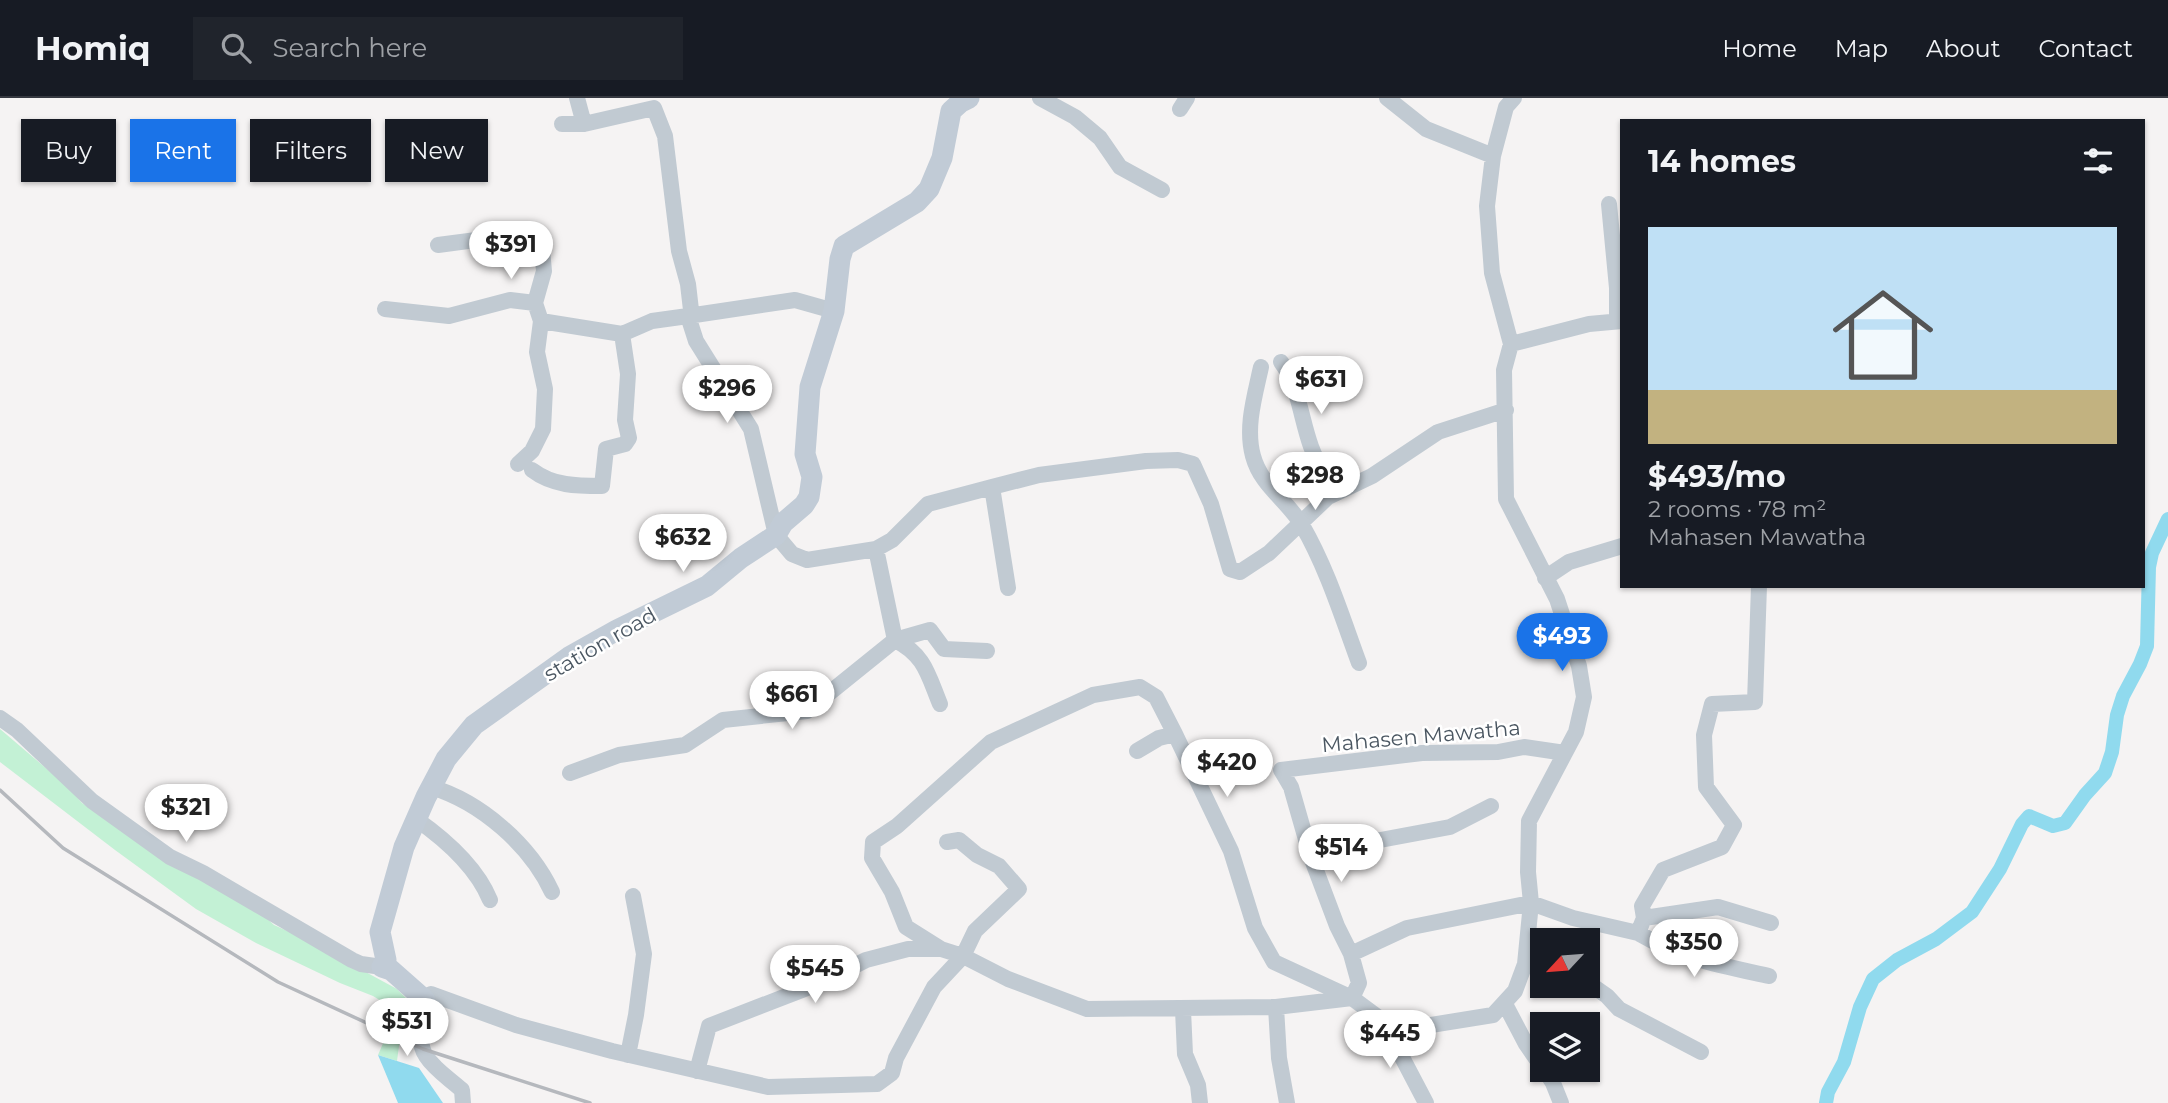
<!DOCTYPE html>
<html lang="en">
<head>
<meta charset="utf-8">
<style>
	:root { --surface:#171b24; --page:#20242c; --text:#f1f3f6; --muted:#9ea1a6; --line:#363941; --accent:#1a73e8 }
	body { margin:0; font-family:Montserrat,sans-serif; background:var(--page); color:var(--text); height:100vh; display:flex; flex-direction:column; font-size:26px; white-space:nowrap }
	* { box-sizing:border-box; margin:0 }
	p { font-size:23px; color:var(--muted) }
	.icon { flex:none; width:38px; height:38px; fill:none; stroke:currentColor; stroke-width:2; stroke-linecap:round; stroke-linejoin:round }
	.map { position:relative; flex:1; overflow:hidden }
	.details { position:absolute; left:1620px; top:21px; width:525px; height:469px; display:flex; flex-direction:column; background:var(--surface); border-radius:0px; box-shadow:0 2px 5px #0004 }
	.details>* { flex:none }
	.hud { position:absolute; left:21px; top:21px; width:665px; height:63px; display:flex; gap:14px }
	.needle { width:46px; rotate:244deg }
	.controls { position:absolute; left:1530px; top:830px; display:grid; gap:14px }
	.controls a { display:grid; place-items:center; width:70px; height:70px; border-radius:0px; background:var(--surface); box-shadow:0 2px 5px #0004; font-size:35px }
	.price { position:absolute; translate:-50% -60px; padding:0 16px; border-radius:24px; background:#fff; color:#222; font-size:23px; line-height:46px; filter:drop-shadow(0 2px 4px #0008) }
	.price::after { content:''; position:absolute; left:50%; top:42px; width:21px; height:16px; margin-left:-10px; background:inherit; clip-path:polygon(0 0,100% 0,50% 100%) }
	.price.active { background:var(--accent); color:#fff }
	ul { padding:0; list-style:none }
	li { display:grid; align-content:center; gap:14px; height:371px; padding:0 28px }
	li span { display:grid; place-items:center; height:217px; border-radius:0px; color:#555 }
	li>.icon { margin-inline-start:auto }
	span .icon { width:126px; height:126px; fill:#fffc; stroke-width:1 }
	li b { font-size:30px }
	h2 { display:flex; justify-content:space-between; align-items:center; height:84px; padding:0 28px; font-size:30px }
	.pill { padding:0 24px; border-radius:0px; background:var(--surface); box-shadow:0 2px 5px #0004; font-size:24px; line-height:63px }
	.pill.active { background:var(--accent); color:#fff }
	header { display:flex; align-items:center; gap:42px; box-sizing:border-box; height:98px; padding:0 35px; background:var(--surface); border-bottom:2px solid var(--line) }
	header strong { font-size:33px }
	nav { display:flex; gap:38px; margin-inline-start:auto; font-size:24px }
	.search { width:490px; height:63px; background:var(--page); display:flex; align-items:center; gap:18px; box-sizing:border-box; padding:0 24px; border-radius:0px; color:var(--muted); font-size:26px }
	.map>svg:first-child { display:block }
	.green { fill:#c3f1d5 }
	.water { fill:#90daee }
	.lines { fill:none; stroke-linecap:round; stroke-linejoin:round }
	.canal { stroke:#90daee; stroke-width:14 }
	.street { stroke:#c1cad2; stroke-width:16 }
	.secondary { stroke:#c1cbd6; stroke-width:21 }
	.rail { stroke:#b5b8bd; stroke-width:3.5 }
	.labels { text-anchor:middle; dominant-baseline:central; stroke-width:5; stroke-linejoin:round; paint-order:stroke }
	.street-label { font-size:21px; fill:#4a5661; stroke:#fff }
</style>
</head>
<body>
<header>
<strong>Homiq</strong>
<div class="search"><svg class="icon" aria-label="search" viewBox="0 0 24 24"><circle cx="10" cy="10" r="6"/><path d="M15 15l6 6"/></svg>Search here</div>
<nav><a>Home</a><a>Map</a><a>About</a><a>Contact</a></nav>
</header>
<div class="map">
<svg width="2168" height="1005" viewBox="0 0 2168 1005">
	<rect width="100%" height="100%" fill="#f5f3f3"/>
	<path class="green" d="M 0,631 L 68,689 L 82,705 L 164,762 L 261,815 L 274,827 L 303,840 L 397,891 L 412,906 L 399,948 L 397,963 L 378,957 L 394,920 L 394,911 L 373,898 L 340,885 L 256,845 L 196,811 L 115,752 L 0,664 Z"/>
	<path class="water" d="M 378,957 L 419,970 L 443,1005 L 398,1005 Z"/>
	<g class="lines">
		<path class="canal" d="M 1826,1005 L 1828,994 L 1844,964 L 1860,909 L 1873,881 L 1897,862 L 1936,841 L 1972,814 L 2000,771 L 2022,726 L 2029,718 L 2053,728 L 2065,725 L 2085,697 L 2105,675 L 2112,654 L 2117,617 L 2123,598 L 2140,566 L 2147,548 L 2149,469 L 2152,455 L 2168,421"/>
		<path class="street" d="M 577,0 L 584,26
			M 1040,0 L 1075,19 L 1100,40 L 1120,69 L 1162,92
			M 1387,0 L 1426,31 L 1493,58
			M 1514,0 L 1506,9 L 1493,58 L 1487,108 L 1492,175 L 1511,246 L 1589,226 L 1622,223
			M 1180,11 L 1187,0
			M 1609,106 L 1617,190 L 1617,223
			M 438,147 L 514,137 L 541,141 L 544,173 L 535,205
			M 385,211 L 449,218 L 510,202 L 535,205 L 541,223 L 622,236
			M 834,213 L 795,202 L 688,218 L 696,243 L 751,331 L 776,437 L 792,456 L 807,462 L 876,451 L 892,442 L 928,406 L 992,389 L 1039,377 L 1146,363 L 1178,362 L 1193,366 L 1211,406 L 1230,471 L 1240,474 L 1269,455 L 1328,399 L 1372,378 L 1438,334 L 1506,312
			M 1511,246 L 1504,272 L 1506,401 L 1557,501 L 1579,568 L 1584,599 L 1576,634 L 1529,723 L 1528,774 L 1531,805 L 1525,866 L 1515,893 L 1493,917 L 1412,930 L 1383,923 L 1352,900 L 1276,909 L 1087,911 L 1008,881 L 963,858 L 941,851 L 906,829 L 892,794 L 872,760 L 873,744 L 897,728 L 991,644 L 1093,597 L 1140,589 L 1156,599 L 1175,636 L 1231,753 L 1255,830 L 1274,864 L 1352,900 L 1359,885 L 1351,856 L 1337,828 L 1311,759 L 1291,689 L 1281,672 L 1422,655 L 1498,654 L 1524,649 L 1565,655
			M 1281,264 C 1305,296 1300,344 1326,376 C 1331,382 1337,387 1342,392
			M 1261,269 C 1255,297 1245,329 1253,358 C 1261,388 1287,402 1302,427 C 1327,470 1342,519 1359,565
			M 518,366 L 532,353 L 543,331 L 545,291 L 537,254 L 541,223
			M 532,372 C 553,388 577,388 602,388 L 606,351 L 625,346 L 629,340 L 625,322 L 628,276 L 622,236 L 652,223 L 688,218 L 691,212 L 688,186 L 679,153 L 665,38 L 654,10 L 584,26 L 562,26
			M 992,389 L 1008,490
			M 876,451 L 895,542 C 925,557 928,577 940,606
			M 1545,480 L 1569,464 L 1622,448
			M 0,620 L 17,632 L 92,703 L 170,759 L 203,775 L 352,862 L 361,866 L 382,869
			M 1137,653 L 1159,640 L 1175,636
			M 570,675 L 619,657 L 685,647 L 723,622 L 807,613 L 895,542 L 930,532 L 944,551 L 987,553
			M 431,689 C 481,704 530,747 552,794
			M 416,721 C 446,742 476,768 490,802
			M 1311,759 L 1332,751 L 1450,729 L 1491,708
			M 1644,820 L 1718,809 L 1771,825
			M 1638,835 C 1683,861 1719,867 1769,878
			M 1351,856 L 1407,830 L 1531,805 L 1573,820 L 1638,835 L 1644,820 L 1642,808 L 1663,772 L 1722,749 L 1734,727 L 1706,689 L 1704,637 L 1712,606 L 1755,604 L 1759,488
			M 1587,884 L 1607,898 L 1619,911 L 1701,954
			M 1505,906 L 1526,946 L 1542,969
			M 1276,909 L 1279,960 L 1287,1005
			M 1183,912 L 1185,956 L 1198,987 L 1200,1005
			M 1383,923 L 1426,1005
			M 628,957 L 636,917 L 644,856 L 633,798
			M 1544,971 L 1553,985 L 1561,1005
			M 697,973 L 709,928 L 820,885 L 866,862 L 908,851 L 939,851
			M 463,1005 L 462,992 C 450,981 435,972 426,958 C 417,946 419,905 431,896 L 516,927 L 612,953 L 768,989 L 877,986 L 892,975 L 896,960 L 934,889 L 963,858 L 975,833 L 1019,791 L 999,768 L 977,757 L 959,742 L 947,744"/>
		<path class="secondary" d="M 425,902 L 391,872 L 382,869 L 386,862 L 380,834 L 404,749 L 426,699 L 446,661 L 474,627 L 569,559 L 617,532 L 707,488 L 741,460 L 776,437 L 783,425 L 804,407 L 809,399 L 812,379 L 805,356 L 810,289 L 834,213 L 840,161 L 844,148 L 917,104 L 929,91 L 942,60 L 951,13 L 961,4 L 969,0"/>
		<path class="rail" d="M 0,692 L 63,750 L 278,884 L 423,951 L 590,1005"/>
	</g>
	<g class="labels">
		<g class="street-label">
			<text transform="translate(600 546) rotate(-30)">station road</text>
			<text transform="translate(1421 638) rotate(-5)">Mahasen Mawatha</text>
		</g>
	</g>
</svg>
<div class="controls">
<a><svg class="needle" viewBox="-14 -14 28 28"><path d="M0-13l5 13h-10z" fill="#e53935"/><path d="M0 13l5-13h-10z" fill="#9ea1a6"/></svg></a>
<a><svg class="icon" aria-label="layers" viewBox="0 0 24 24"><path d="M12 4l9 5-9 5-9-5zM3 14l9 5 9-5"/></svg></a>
</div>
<b class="price" style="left:511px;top:183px">$391</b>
<b class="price" style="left:1321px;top:318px">$631</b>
<b class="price" style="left:727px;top:327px">$296</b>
<b class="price" style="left:1315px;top:414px">$298</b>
<b class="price" style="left:683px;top:476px">$632</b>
<b class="price active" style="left:1562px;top:575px">$493</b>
<b class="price" style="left:792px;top:633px">$661</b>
<b class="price" style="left:1227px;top:701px">$420</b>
<b class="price" style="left:186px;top:746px">$321</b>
<b class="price" style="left:1341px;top:786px">$514</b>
<b class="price" style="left:1694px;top:881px">$350</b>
<b class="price" style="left:815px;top:907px">$545</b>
<b class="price" style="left:407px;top:960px">$531</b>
<b class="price" style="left:1390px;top:972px">$445</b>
<div class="hud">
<a class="pill">Buy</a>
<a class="pill active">Rent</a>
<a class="pill">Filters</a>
<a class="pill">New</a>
</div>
<section class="details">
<h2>14 homes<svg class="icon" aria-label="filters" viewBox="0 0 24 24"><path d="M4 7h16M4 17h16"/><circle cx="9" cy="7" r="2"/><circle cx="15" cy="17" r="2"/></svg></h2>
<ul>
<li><span style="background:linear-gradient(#bfe0f5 75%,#c2b280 0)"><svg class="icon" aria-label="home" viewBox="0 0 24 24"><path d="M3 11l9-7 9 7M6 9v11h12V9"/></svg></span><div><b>$493/mo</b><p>2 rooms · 78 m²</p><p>Mahasen Mawatha</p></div></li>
</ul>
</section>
</div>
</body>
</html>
